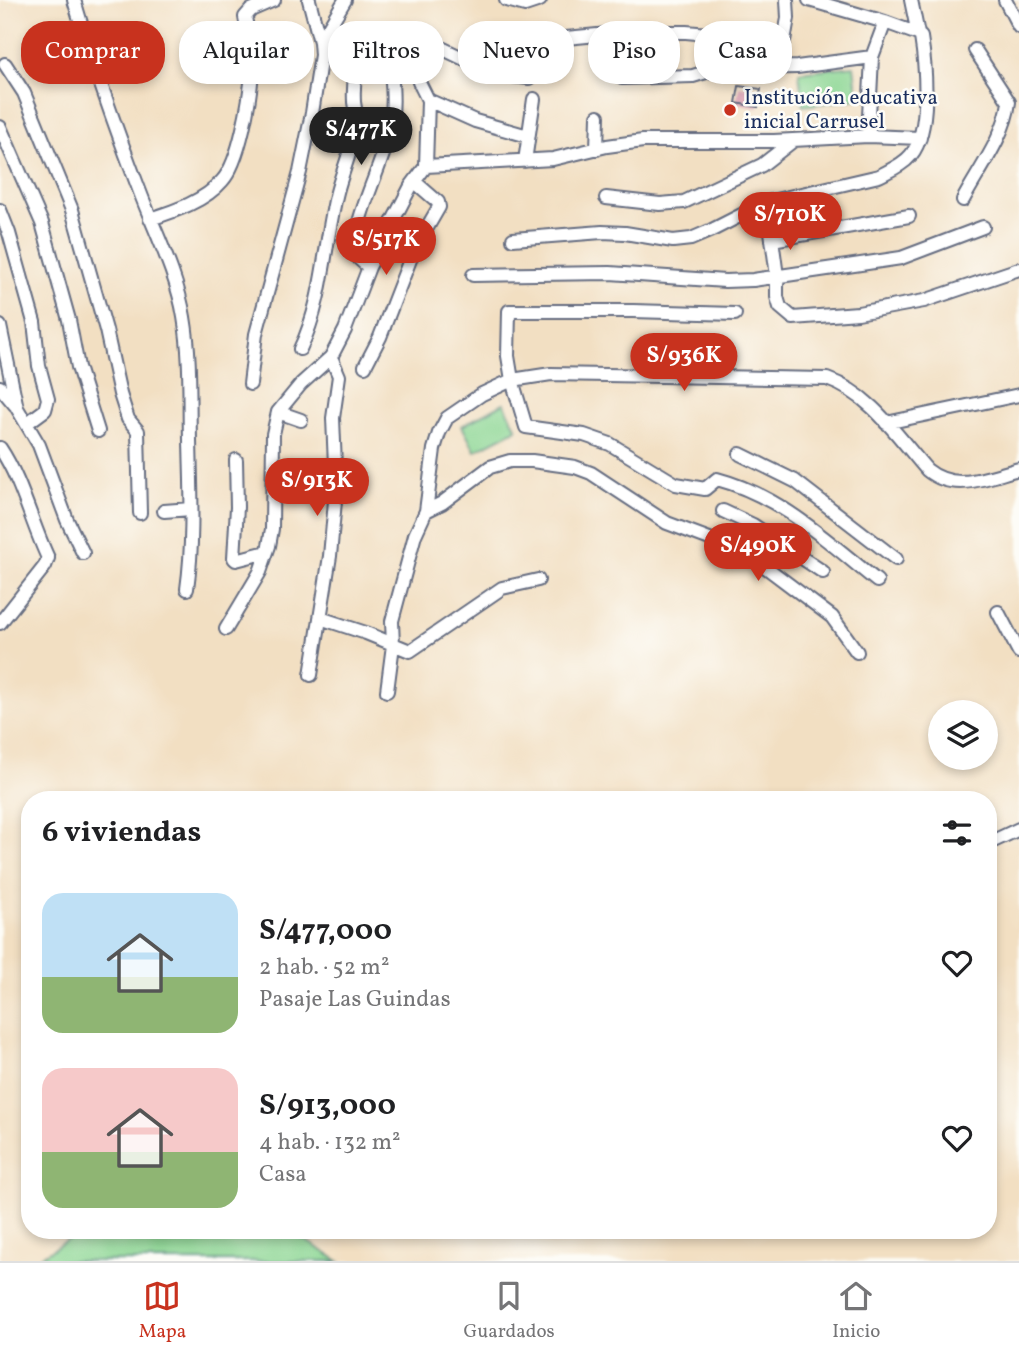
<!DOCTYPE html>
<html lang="es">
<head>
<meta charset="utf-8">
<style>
	:root { --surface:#fff; --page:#f6f6f6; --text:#202124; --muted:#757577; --line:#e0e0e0; --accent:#c8321e }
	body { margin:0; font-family:Vollkorn,serif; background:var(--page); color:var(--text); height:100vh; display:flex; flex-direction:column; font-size:26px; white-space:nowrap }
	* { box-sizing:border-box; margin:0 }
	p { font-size:23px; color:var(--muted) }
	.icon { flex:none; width:38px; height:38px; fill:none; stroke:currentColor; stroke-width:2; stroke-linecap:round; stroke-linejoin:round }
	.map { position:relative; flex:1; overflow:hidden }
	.side { position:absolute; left:21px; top:791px; width:976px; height:448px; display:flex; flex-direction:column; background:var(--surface); border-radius:28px; box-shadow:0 4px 10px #0003 }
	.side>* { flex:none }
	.banner { position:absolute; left:21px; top:21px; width:978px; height:63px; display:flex; gap:14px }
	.tools { position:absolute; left:928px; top:700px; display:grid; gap:14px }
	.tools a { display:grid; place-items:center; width:70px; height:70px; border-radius:50%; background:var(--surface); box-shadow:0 4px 10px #0003; font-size:35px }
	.price { position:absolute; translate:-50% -60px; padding:0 16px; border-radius:24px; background:var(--accent); color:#fff; font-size:23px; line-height:46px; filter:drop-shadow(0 2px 4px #0008) }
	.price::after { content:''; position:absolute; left:50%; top:42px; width:21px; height:16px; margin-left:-10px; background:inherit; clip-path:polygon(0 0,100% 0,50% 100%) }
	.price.selected { background:#222; color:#fff }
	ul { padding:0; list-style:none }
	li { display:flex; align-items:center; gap:21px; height:175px; padding:0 21px }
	li span { display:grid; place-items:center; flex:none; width:196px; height:140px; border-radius:21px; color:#555 }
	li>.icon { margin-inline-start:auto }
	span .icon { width:84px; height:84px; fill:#fffc; stroke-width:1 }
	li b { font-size:30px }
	h2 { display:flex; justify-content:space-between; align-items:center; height:84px; padding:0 21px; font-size:30px }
	.chip { padding:0 24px; border-radius:28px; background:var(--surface); box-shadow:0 4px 10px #0003; font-size:24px; line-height:63px }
	.chip.selected { background:var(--accent); color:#fff }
	.tab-bar { display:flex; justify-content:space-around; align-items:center; height:98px; border-top:2px solid var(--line); background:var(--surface); font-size:19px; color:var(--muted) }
	.tab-bar a { display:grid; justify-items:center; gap:4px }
	.tab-bar .selected { color:var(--accent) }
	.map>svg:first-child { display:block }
	.green { fill:#8bd693; stroke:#538278; stroke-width:2 }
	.building { fill:#d18fa4 }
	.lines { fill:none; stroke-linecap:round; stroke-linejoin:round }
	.minor-casing { stroke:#666d81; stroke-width:16 }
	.minor { stroke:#fff; stroke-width:12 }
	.poi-dot { fill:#c8321e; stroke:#fdfcf7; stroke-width:2.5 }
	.labels { text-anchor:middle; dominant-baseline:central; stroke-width:5; stroke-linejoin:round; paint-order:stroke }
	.poi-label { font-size:21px; fill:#1b2f5e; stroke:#fdfcf7; text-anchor:start }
</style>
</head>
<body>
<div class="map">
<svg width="1019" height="1261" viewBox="0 0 1019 1261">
	<rect width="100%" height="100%" fill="#fdfcf7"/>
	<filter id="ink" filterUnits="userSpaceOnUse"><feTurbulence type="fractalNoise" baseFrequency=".0143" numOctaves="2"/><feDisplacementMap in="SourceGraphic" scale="14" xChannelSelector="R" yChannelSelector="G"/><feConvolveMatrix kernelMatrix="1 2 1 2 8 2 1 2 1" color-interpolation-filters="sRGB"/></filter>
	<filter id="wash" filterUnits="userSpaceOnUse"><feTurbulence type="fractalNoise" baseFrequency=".00686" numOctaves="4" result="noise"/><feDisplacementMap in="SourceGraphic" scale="28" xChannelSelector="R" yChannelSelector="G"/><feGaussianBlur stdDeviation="1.57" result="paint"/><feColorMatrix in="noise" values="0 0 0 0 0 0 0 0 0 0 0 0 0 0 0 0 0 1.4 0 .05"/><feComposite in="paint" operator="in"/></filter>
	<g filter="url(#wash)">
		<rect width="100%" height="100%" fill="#f2dfc2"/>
		<path class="green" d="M 854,66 L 858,99 L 803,106 L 799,72 Z
			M 504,403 L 517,429 L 475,451 L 462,426 Z
			M 84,1230 L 278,1230 L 298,1236 L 339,1261 L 33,1261 Z"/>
		<g id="blocks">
			<path class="building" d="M 739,86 L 761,89 L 758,107 L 736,103 Z"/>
		</g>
	</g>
	<g filter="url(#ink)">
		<use href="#blocks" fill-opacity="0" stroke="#666d81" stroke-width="2"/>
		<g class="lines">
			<defs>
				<path id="minor" d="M 74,0 C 93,65 116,129 140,192 C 155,232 177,274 184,317 C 191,357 189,399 190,440 C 191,489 194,539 187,589
					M 506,0 L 525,5 L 540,0
					M 1005,0 L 1019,27
					M 885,22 L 918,34
					M 545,40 L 629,32 L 686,32 L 784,41 L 788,18 L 787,0
					M 320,42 L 388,44 L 411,39 L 431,43 L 483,68 L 512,76 L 529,78
					M 320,42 L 345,0
					M 5,64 L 24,93 L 72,210 L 106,330 L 120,394 L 128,419 L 138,431 L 140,513
					M 622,78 L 693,76 L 716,69 L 797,67 L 872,57
					M 428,100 L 475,121 L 528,136
					M 0,127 L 42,223 L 69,320 L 78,367 L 98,431
					M 868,136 L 920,138
					M 597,149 L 598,116
					M 525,161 L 534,99
					M 426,166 L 553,159 L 607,146 L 643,141 L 774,141 L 868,136 L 872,57 L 885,22 L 809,0
					M 606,198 L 660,204 L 684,202 L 762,165 L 794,140
					M 963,200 C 979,170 1005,136 1009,102 L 975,50
					M 767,202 L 777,276 L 777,297 L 780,307 L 793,318 L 858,313 L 924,301 L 1019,269
					M 0,210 L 9,233 L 34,322 L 39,366 L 48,399 L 45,410 L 30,421 L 25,420
					M 150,219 C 175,211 205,201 222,181 C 240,162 250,98 252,72 C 254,54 248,35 245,17 L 251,10 L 274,0
					M 513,239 L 602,232 L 625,233 L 673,241 L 691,239 L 712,230 L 767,202 L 879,176 C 890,170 903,165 911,155 C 931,131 926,68 921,37 L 918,34 L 911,0
					M 772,240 L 909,216
					M 369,267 C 365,264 359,260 357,256 C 346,231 388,156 391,125 C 395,99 391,70 388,44
					M 473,275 L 610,273 L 725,281 L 753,280 L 901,258 L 983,227
					M 735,314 L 633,311 L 509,311 L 508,356 L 512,380 L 526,427 L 584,435 L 610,444 L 676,484 L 705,489 L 717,479 C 781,496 827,541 877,581
					M 0,326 L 17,408 L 39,445 L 67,520 L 83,553
					M 300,349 C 324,300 324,244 337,192 C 343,169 353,148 356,124 C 357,117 355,109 354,102 C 353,83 356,62 363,44
					M 365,366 L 380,337 L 413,252 L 439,207 L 438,202 L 415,182
					M 250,384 L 256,334 L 300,172 L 312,113 L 321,55 L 320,42 L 309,0
					M 0,387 L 15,405
					M 278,412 L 301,420
					M 886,423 L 1019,395
					M 0,448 C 22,481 31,522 48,558 L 45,566 L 0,623
					M 740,454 L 795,481 L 896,559
					M 236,460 L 237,507 L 234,558 L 236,560 L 267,552
					M 164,511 L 191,509
					M 426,511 L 442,503 L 490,467 L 510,461 L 532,461 L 575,467 L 591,473 L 667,523 L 747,553 L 832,617 L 857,652
					M 723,511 L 753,525 L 823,572
					M 998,612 L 1019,652
					M 320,618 L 366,633 L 410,651 L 502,588 L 538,580
					M 226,629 L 260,572 L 269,546 L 272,529 L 273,434 L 278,412 L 301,384 L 331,357 L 345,330 L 369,267 L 411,186 L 426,166 L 428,100 L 419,82 L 411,39
					M 311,675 L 330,556 L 336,490 L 333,418 L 339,376 L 331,357
					M 387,691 L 393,645 L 392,621 L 415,535 L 426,511 L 434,449 L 439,433 L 447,418 L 482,394 L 512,380 L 551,374 L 827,379 C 871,394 897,436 927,470 C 955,493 987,477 1019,469
					M 989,843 L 1019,829"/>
			</defs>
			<use href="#minor" class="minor-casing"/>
			<use href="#minor" class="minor"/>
		</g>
	</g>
	<circle class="poi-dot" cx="730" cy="110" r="7"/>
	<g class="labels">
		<g class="poi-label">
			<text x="744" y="98">Institución educativa<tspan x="744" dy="24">inicial Carrusel</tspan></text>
		</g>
	</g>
</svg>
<div class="tools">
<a><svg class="icon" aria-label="layers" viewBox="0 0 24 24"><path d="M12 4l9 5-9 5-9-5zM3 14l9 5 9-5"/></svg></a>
</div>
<b class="price selected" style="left:361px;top:167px">S/477K</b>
<b class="price" style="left:790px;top:252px">S/710K</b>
<b class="price" style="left:386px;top:277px">S/517K</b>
<b class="price" style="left:684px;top:393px">S/936K</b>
<b class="price" style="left:317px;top:518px">S/913K</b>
<b class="price" style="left:758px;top:583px">S/490K</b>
<div class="banner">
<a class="chip selected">Comprar</a>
<a class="chip">Alquilar</a>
<a class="chip">Filtros</a>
<a class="chip">Nuevo</a>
<a class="chip">Piso</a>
<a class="chip">Casa</a>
</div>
<section class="side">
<h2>6 viviendas<svg class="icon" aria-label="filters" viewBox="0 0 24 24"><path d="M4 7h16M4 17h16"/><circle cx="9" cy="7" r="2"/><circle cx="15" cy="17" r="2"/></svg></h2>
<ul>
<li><span style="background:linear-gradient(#bfe0f5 60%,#8fb573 0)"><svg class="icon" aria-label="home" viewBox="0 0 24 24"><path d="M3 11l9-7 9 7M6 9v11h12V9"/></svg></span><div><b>S/477,000</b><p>2 hab. · 52 m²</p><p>Pasaje Las Guindas</p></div><svg class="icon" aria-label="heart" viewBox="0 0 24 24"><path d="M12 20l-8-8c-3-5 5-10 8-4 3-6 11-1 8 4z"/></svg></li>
<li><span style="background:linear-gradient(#f6c9c9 60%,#8fb573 0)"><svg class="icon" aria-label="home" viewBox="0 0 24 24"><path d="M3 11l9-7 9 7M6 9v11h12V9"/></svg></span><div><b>S/913,000</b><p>4 hab. · 132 m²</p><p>Casa</p></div><svg class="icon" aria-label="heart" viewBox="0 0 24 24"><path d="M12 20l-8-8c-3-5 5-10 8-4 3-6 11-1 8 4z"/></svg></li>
</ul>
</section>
</div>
<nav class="tab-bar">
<a class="selected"><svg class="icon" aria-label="map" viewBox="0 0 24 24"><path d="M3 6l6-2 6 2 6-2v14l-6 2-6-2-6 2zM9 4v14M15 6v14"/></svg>Mapa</a>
<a><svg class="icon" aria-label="saved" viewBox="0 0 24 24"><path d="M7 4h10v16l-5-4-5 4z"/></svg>Guardados</a>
<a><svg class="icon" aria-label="home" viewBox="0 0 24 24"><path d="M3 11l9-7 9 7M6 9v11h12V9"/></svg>Inicio</a>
</nav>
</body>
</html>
